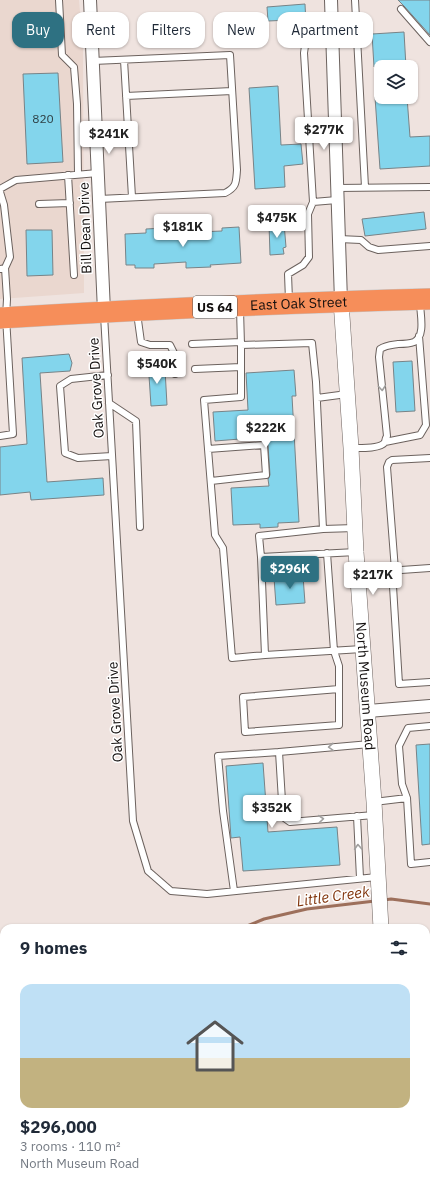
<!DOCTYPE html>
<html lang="en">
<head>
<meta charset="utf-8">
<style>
	:root { --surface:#fff; --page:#f6f6f7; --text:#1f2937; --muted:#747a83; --line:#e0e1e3; --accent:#2e7182 }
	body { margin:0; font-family:"IBM Plex Sans",sans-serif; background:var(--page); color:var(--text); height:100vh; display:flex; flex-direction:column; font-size:15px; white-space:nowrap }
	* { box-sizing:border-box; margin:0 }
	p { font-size:13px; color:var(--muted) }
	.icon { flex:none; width:22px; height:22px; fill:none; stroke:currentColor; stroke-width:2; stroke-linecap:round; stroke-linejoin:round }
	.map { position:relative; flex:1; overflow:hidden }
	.sheet { position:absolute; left:0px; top:924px; width:430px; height:268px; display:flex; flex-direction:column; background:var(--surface); border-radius:12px 12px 0 0; box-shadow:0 1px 3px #0004 }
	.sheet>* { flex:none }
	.banner { position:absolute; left:12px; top:12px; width:406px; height:36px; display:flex; gap:8px }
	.fabs { position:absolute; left:374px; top:60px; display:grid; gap:8px }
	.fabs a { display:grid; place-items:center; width:44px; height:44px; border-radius:8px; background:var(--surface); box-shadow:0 1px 3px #0004; font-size:20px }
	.price { position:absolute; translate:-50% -34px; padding:0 9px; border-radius:4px; background:#fff; color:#222; font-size:13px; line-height:26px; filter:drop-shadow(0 1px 2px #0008) }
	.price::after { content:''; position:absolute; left:50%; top:24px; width:12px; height:9px; margin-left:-6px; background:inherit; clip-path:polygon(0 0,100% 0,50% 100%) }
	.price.selected { background:var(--accent); color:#fff }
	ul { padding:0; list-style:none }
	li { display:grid; align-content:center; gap:8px; height:212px; padding:0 20px }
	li+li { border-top:1px solid var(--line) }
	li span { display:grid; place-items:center; height:124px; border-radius:12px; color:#555 }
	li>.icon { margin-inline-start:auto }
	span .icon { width:72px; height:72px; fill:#fffc; stroke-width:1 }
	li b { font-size:17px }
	h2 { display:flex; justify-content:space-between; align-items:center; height:48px; padding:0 20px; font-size:17px }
	.pill { padding:0 14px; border-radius:12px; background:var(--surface); box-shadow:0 1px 3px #0004; font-size:14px; line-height:36px }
	.pill.selected { background:var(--accent); color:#fff }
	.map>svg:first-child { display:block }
	.built { fill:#ead7cf }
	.green { fill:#f8b79c }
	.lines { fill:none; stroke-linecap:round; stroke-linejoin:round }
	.stream { stroke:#9d6f5b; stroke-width:3 }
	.building { fill:#83d5ec; stroke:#788387 }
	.service-casing { stroke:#6c625e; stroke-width:8 }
	.minor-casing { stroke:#6c625e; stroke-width:14 }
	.tertiary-casing { stroke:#6c625e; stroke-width:16 }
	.trunk-casing { stroke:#c6c5c5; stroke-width:22 }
	.service { stroke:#fff; stroke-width:6 }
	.minor { stroke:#fff; stroke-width:12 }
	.tertiary { stroke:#fff; stroke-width:15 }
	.trunk { stroke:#f68e5a; stroke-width:21 }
	.oneway { stroke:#a09f9e }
	.labels { text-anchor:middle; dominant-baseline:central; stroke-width:3; stroke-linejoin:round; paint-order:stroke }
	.number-label { font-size:12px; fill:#2e4045 }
	.shield { fill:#fff; stroke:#595656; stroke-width:1 }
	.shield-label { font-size:13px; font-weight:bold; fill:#120e0d }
	.street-label { font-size:14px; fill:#120e0d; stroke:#fff }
	.water-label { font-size:15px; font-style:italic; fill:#83370f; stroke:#fff }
</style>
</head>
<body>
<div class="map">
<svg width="430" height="1192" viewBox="0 0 430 1192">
	<rect width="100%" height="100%" fill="#efe3df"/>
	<path class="built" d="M 0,0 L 79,0 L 83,49 L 84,293 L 0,299 Z"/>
	<path class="green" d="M 0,991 L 4,991 L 4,1188 L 240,1188 L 240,1192 L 0,1192 Z"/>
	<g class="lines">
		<path class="stream" d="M 384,900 L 391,899 L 430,904
			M 242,928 L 264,919 L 307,909 L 375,901
			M 0,986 L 4,985"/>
	</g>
	<path class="building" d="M 398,0 L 430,0 L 430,35 L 404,6 Z
		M 305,4 L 306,24 L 290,25 L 290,20 L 268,21 L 267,7 Z
		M 404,32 L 406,67 L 374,67 L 372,34 Z
		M 58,73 L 63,162 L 27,164 L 23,74 Z
		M 278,86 L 281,145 L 301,144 L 303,164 L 284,166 L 285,187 L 255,189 L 249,88 Z
		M 375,97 L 407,97 L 410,137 L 430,136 L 430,166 L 380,169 Z
		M 424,212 L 426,229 L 365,236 L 362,219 Z
		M 284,223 L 286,247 L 283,248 L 284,254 L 270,255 L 269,224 Z
		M 239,227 L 241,263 L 210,265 L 211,267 L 186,268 L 186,262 L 154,264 L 154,268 L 135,268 L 135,265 L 126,265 L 125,234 L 146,233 L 146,229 L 164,228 L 164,232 L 172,231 L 172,233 L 222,231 L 222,228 Z
		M 26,230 L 52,230 L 53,275 L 27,276 Z
		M 69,354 L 72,363 L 70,371 L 40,373 L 47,482 L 103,478 L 104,495 L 31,500 L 30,492 L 0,495 L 0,447 L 27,444 L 22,358 Z
		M 156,360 L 157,369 L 165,369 L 167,405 L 151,406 L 148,361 Z
		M 412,361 L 415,411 L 396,412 L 393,362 Z
		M 294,370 L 296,396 L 292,396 L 299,522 L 278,523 L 278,527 L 260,528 L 260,524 L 233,525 L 231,488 L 269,486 L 268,479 L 270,475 L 268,445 L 266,441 L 265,437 L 215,441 L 213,412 L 248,410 L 246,373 Z
		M 303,576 L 305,603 L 276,605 L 274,578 Z
		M 430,744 L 430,844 L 422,845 L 416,745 Z
		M 263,763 L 268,832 L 337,827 L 340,865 L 243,871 L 240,837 L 231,838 L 226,766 Z"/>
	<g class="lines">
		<defs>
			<path id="service" d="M 59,0 L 62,55 L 74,67 L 77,104 L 78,174
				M 355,0 L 365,187
				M 401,9 L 430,42
				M 124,60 L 132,197
				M 93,61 L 230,55 L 237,170 C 236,182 237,187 225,193 L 99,199
				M 126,96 L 232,91
				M 68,175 L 74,275
				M 337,188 L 430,187
				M 0,189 L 16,180 L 98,173
				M 0,192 L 4,205 L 10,257 L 5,268 L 0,269
				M 313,202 L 337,200
				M 39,204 L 70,203
				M 339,239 L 361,240 L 369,247 L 378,250 L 430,246
				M 289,300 L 288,274 L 303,265 L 309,257 L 308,214 L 313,202 L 304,53 L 305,46 L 310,43 L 332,41
				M 240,309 L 241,345 L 312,343 L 316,382 L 323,529 L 259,536 L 261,557
				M 137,313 L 141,342 L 150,345 L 170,345 L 174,353 L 175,374
				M 104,315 L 133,821 L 148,871 L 171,891 L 207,894 L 377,877
				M 192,344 L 241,342
				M 241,345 L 241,397 L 204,400 L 215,535 L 223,548 L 232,658 L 265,655
				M 195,369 L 241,367
				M 108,375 L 71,379 L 60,386 L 65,453 L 78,458 L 112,456
				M 317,398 L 347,394
				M 109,403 L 136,421 L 140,527
				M 0,436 L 13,434 L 6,317 L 7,299 L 5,268
				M 385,442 L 420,435 L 426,425 L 419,336
				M 351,448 C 359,448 381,449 385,442 C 385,442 386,436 387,436 L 379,357 L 380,349 C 386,345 391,345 398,344 C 403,344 409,344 414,342 C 426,336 420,313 420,303
				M 208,449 L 264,445 L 266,475 L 211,481
				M 323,529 L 355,528
				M 356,552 L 261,557 L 265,655 L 362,649
				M 327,553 L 334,651 L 339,666 L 339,725 L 245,732 L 243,697 L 339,689
				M 392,570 L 399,684 L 430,682
				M 395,570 L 387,467 L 389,462 L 392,460 L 430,458
				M 358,573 L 430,568
				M 370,744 L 279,752 L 283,817 L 290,822 L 374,815
				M 407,798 L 402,784 L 399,746 L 408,728 L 430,726
				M 374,802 L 407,798 L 411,864 L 430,862
				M 357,816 L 360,878
				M 234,891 L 223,811 L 218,756 L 279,752
				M 426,1060 L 430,1060"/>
			<path id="minor" d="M 90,0 L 104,311
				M 331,0 L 341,301
				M 368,711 L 430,706
				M 426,1175 L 430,1175"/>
			<g id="tertiary">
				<path id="s1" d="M 341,301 L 351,448 L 356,552 L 374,802 L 381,928"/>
				<path d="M 398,1188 L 399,1192"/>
			</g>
			<g id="trunk">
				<path id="s2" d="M 0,318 C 143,309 287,303 430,299"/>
			</g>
		</defs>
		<use href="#service" class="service-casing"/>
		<use href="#minor" class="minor-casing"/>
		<use href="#tertiary" class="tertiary-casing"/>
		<use href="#trunk" class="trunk-casing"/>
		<use href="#service" class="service"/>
		<use href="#minor" class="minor"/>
		<use href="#tertiary" class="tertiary"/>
		<use href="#trunk" class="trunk"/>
	</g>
	<defs><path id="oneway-chevron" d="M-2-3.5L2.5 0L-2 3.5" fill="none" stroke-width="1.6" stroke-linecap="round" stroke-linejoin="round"/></defs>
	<g class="oneway">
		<use href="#oneway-chevron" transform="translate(382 388) rotate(85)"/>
		<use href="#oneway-chevron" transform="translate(331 747) rotate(176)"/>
		<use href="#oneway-chevron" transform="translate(321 819) rotate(-5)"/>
		<use href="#oneway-chevron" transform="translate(358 847) rotate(-93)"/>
	</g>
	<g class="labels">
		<g class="number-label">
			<text x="43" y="118">820</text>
		</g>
		<rect class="shield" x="193" y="296" width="44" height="22" rx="3"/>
		<g class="shield-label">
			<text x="215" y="307">US 64</text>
		</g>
		<g class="street-label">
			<text transform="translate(85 228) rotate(-92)">Bill Dean Drive</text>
			<text stroke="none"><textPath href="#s2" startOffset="299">East Oak Street</textPath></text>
			<text transform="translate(96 388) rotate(-93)">Oak Grove Drive</text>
			<text stroke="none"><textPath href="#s1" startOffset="386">North Museum Road</textPath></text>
			<text transform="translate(115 712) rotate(-93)">Oak Grove Drive</text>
		</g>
		<g class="water-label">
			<text transform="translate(333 896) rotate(-8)">Little Creek</text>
		</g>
	</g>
</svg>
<div class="fabs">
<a><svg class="icon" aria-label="layers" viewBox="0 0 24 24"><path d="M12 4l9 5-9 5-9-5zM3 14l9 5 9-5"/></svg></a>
</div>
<b class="price" style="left:324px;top:151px">$277K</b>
<b class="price" style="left:109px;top:155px">$241K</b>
<b class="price" style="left:277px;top:239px">$475K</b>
<b class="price" style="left:183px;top:248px">$181K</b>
<b class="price" style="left:157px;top:385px">$540K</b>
<b class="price" style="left:266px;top:449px">$222K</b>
<b class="price selected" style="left:290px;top:590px">$296K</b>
<b class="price" style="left:373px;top:596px">$217K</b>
<b class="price" style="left:272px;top:829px">$352K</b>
<div class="banner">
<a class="pill selected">Buy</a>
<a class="pill">Rent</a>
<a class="pill">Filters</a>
<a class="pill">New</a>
<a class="pill">Apartment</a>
</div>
<section class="sheet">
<h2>9 homes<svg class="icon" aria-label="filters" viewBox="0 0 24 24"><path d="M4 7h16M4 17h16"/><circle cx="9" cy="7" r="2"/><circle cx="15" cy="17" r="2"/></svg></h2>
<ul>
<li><span style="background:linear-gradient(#bfe0f5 60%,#c2b280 0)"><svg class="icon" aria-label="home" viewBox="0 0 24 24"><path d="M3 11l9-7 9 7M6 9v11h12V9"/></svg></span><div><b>$296,000</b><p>3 rooms · 110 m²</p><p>North Museum Road</p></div></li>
</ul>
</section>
</div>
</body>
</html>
